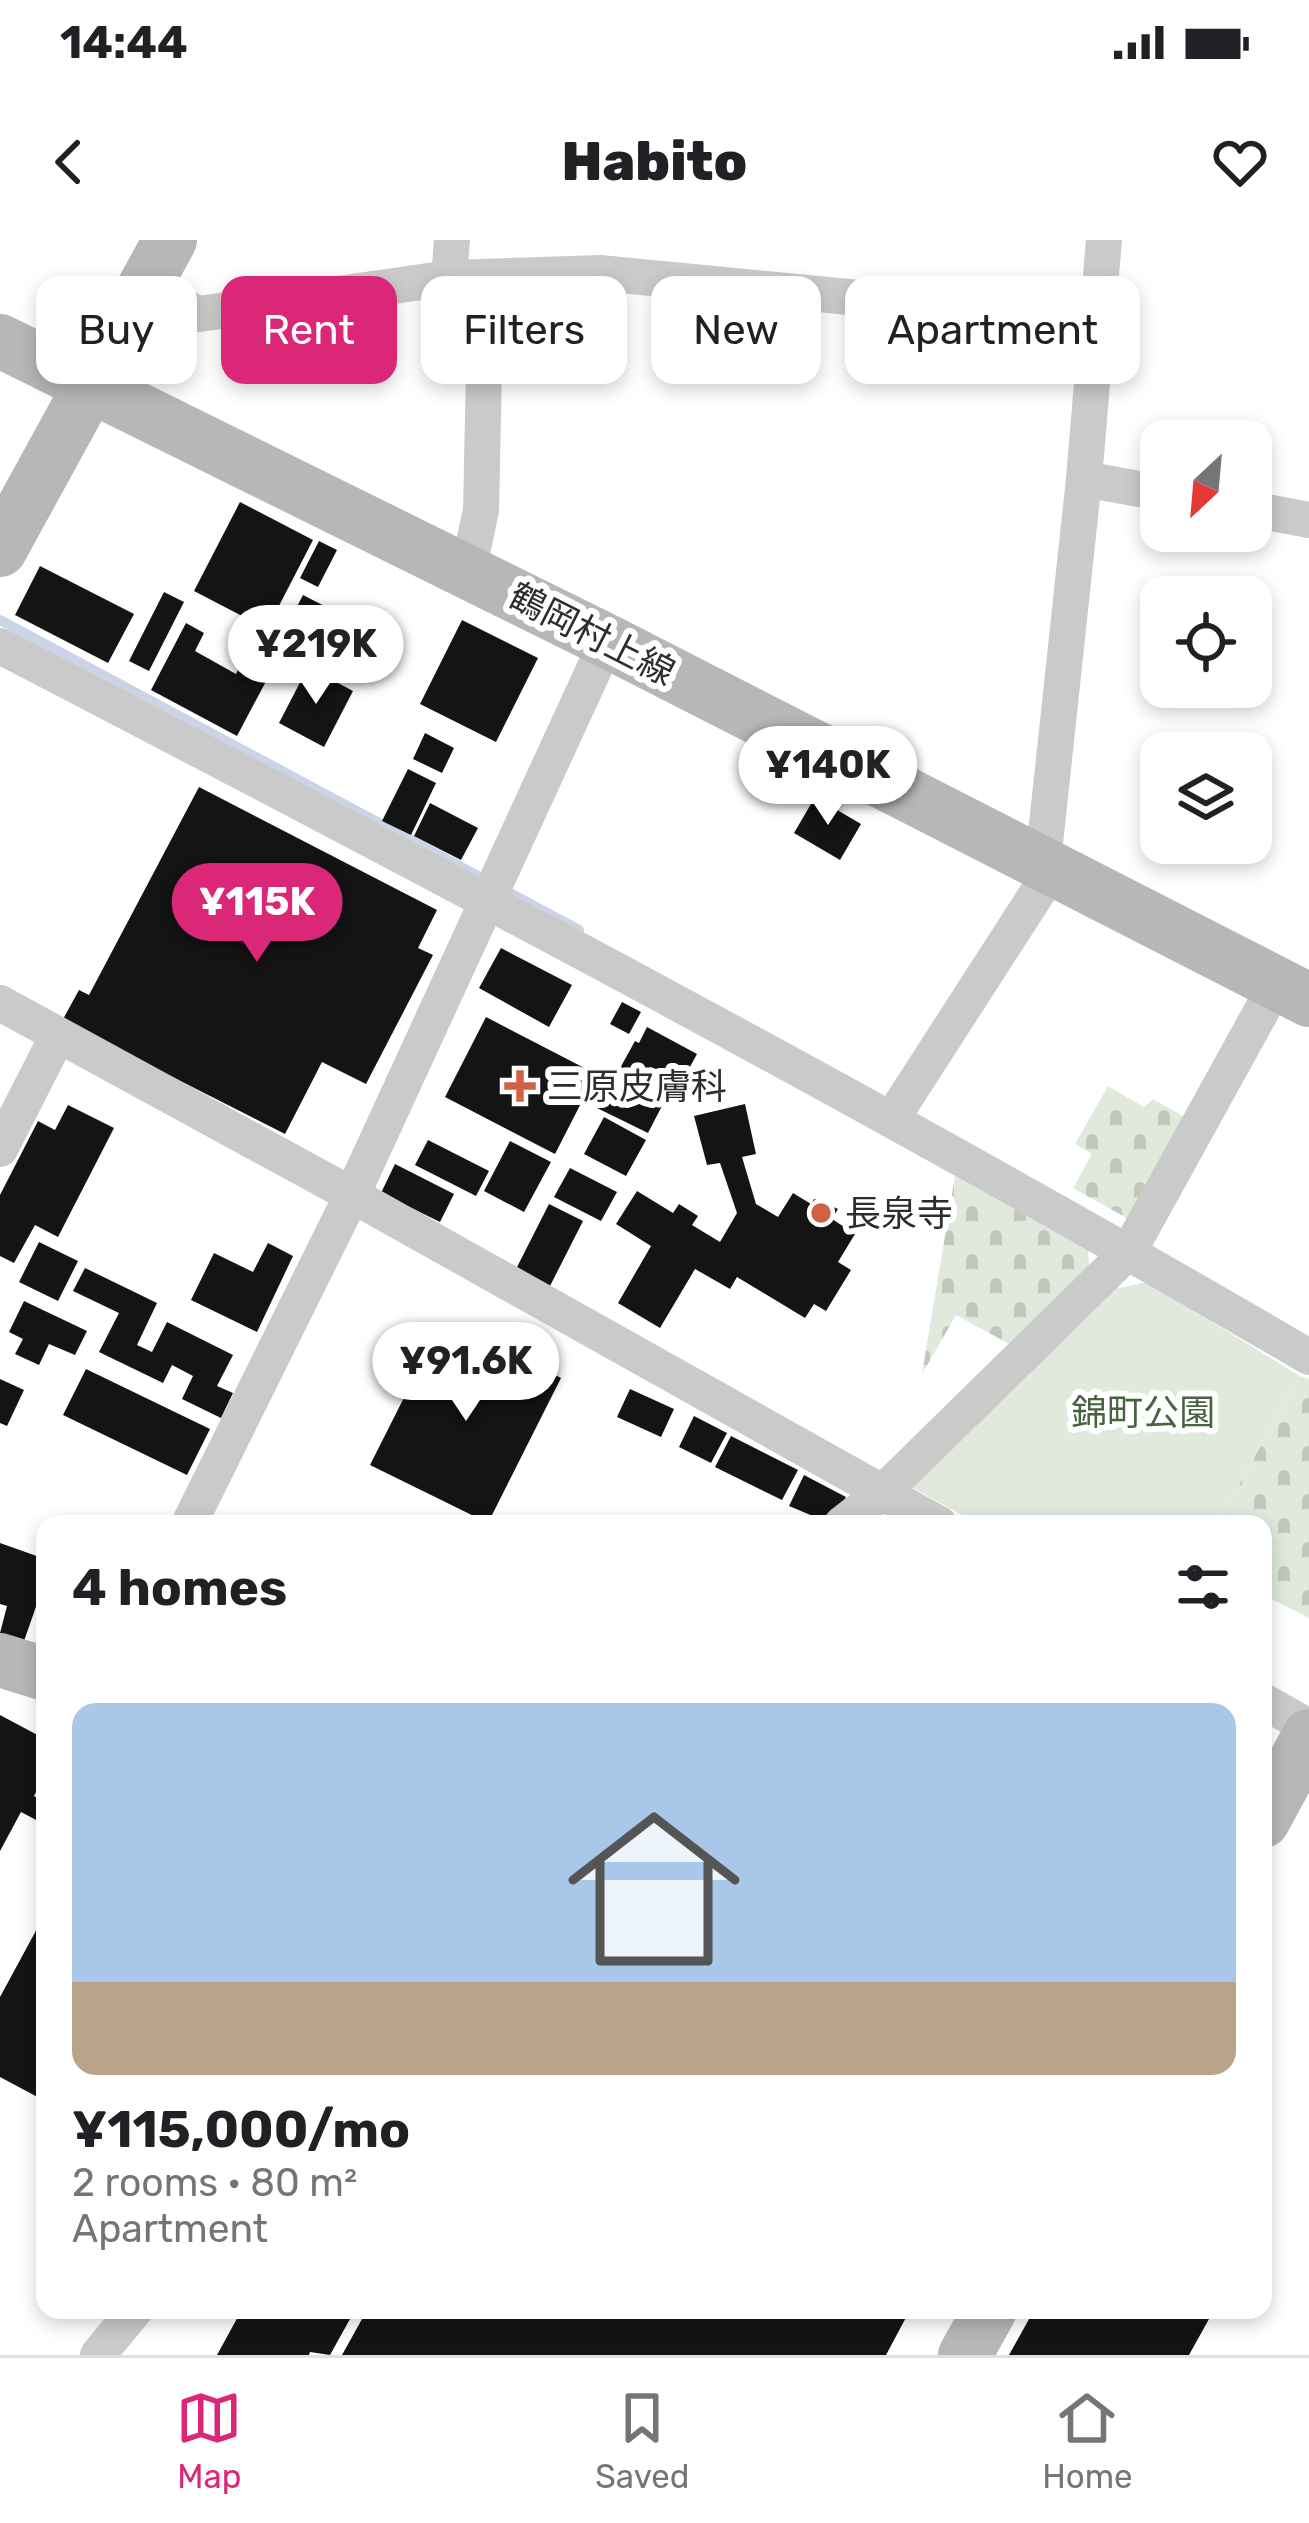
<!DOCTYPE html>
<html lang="en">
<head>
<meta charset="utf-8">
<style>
	:root { --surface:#fff; --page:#f2f2f2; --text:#202124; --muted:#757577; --line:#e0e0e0; --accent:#db2777 }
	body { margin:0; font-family:Rubik,"Noto Sans JP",sans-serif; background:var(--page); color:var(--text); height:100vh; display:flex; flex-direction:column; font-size:45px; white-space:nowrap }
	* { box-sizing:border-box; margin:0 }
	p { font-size:39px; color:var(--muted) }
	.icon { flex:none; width:66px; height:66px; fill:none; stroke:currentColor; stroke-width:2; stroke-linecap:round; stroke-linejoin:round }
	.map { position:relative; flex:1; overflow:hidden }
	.details { position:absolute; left:36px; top:1275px; width:1236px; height:804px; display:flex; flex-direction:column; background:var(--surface); border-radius:24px; box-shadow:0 6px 18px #0003 }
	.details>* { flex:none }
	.hud { position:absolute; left:36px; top:36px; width:1239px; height:108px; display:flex; gap:24px }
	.needle { width:78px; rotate:206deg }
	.fabs { position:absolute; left:1140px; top:180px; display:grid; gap:24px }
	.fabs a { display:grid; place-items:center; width:132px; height:132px; border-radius:24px; background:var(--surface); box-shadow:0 6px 18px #0003; font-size:60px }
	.price { position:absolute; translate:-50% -102px; padding:0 27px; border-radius:42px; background:#fff; color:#222; font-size:39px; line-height:78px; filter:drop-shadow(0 3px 6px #0008) }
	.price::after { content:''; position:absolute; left:50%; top:72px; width:36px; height:27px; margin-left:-18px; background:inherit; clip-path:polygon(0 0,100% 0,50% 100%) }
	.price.selected { background:var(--accent); color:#fff }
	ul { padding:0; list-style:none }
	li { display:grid; align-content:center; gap:24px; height:636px; padding:0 36px }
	li span { display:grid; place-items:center; height:372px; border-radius:24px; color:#555 }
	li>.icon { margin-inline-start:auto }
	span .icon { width:216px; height:216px; fill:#fffc; stroke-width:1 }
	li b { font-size:51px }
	h2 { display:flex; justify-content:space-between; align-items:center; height:144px; padding:0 36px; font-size:51px }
	.chip { padding:0 42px; border-radius:24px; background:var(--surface); box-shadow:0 6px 18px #0003; font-size:42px; line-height:108px }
	.chip.selected { background:var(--accent); color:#fff }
	.status { display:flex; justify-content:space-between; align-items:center; height:84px; padding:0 60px; background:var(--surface); direction:ltr }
	.status svg { height:33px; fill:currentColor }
	header { display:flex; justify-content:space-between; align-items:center; height:156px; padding:0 36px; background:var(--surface); font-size:54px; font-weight:800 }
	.menu { display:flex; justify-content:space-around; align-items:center; height:168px; border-top:3px solid var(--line); background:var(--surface); font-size:33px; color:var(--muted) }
	.menu a { display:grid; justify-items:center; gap:6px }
	.menu .selected { color:var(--accent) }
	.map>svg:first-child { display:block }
	.green { fill:#e0e9dc }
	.cemetery { fill:url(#cemetery-stones) }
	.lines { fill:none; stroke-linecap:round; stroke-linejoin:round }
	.stream { stroke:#cbd4e7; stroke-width:10 }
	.building { fill:#141414 }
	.street { stroke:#cacaca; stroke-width:36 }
	.secondary { stroke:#b7b7b7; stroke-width:54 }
	.poi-dot { fill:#d06144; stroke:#fff; stroke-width:4.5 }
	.labels { text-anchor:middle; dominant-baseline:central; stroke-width:12; stroke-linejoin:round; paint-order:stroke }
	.street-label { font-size:36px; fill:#2d2d2d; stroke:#fff }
	.poi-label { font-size:36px; fill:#2d2d2d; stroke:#fff; text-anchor:start }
	.park-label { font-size:36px; fill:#476340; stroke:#fff }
</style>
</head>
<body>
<div class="status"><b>14:44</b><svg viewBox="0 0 49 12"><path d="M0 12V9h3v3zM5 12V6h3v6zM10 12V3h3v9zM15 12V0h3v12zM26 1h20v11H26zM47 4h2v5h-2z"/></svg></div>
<header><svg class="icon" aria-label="back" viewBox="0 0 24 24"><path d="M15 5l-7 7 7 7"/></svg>Habito<svg class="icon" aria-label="heart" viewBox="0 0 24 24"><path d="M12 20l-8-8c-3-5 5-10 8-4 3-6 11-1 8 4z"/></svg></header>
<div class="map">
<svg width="1309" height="2115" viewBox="0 0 1309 2115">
	<defs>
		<pattern id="cemetery-stones" width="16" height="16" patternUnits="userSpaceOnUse" patternTransform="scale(3)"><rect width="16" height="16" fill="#e0e9dc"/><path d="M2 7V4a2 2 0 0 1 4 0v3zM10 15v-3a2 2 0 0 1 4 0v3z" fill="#c0c8bd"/></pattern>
	</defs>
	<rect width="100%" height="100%" fill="#fff"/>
	<path class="green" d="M 1147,1042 L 1300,1136 L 1217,1284 L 978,1284 L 906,1244 L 1110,1050 Z"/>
	<path class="cemetery" d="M 1108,846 L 1144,867 L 1153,859 L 1188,879 L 1130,980 L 1073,948 L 1092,914 L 1075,904 Z
		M 955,936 L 1088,1010 L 1090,1032 L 1013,1106 L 956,1075 L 922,1134 Z
		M 1300,1136 L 1309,1139 L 1309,1378 L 1263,1355 L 1263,1284 L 1217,1284 Z"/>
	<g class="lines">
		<path class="stream" d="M 0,380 L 579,690"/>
	</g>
	<path class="building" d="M 240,262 L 313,300 L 267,389 L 194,351 Z
		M 319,301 L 337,310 L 318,347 L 300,338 Z
		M 40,326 L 134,374 L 108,423 L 15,375 Z
		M 164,352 L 184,362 L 149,431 L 129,421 Z
		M 303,355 L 340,374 L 315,422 L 278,403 Z
		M 462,380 L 538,418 L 496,502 L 420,464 Z
		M 186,383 L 204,393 L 195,411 L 236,434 L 246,414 L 273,428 L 237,496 L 151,450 Z
		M 308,427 L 353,451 L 324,507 L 279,483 Z
		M 425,493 L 454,508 L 442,533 L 413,519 Z
		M 408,529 L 436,543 L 411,595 L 382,581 Z
		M 199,547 L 437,670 L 418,708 L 433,715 L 366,844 L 322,822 L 285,894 L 62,781 L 79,750 L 89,755 Z
		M 815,557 L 861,584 L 840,620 L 794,593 Z
		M 430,563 L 478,588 L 461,620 L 414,596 Z
		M 501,708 L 572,745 L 549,787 L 479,748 Z
		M 622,762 L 641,772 L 629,794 L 610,784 Z
		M 486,777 L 596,834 L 555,914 L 445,857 Z
		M 647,787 L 697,814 L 673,858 L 619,830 L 635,801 L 639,803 Z
		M 613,836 L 664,862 L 648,893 L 597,868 Z
		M 745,864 L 756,914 L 742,917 L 756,964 L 778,977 L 793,953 L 811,964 L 814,959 L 838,969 L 832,979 L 855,994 L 838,1022 L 851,1030 L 826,1071 L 814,1064 L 805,1078 L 737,1037 L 730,1049 L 695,1029 L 660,1088 L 618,1063 L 651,1006 L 616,984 L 637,951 L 673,973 L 679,964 L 698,976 L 692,985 L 720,1002 L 737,973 L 720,923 L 707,925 L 694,876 Z
		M 68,865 L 114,888 L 58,997 L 35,985 L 14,1023 L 0,1016 L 0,955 L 38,881 L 55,890 Z
		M 604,877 L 646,900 L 626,936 L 584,914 Z
		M 428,900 L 489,931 L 476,956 L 415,925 Z
		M 510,901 L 551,922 L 524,972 L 484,951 Z
		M 395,924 L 454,954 L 440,982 L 381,953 Z
		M 570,928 L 617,952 L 601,981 L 554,957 Z
		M 549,964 L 583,981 L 549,1048 L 515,1031 Z
		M 39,1002 L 78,1021 L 58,1061 L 19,1042 Z
		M 268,1003 L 293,1016 L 257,1092 L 191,1060 L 214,1013 L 253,1032 Z
		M 85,1028 L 157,1063 L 137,1105 L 152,1112 L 167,1082 L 233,1115 L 217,1146 L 233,1153 L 221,1178 L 182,1159 L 193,1136 L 172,1125 L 163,1143 L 99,1112 L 119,1073 L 73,1051 Z
		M 24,1061 L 87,1091 L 75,1115 L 49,1104 L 39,1125 L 15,1114 L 23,1099 L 9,1092 Z
		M 482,1098 L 561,1138 L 488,1283 L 370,1225 L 427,1112 Z
		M 86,1129 L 210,1189 L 187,1235 L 63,1175 Z
		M 0,1139 L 24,1150 L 7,1186 L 0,1183 Z
		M 630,1149 L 674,1169 L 661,1197 L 617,1177 Z
		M 694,1176 L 727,1193 L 711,1223 L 679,1207 Z
		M 731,1196 L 798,1230 L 782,1260 L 715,1227 Z
		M 804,1235 L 846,1257 L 832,1284 L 789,1266 Z
		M 0,1303 L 45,1319 L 45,1341 L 24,1401 L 0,1393 L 7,1366 L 0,1364 Z
		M 0,1475 L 45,1499 L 45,1535 L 34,1556 L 45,1562 L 45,1572 L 40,1582 L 21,1572 L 0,1611 Z
		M 45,1674 L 45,1861 L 0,1837 L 0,1757 Z
		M 234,2070 L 355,2070 L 330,2115 L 310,2112 L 309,2115 L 217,2115 L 240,2073 Z
		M 367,2070 L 910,2070 L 886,2115 L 342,2115 Z
		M 1034,2070 L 1214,2070 L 1189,2115 L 1009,2115 Z"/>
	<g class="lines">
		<path class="street" d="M 449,38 L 452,0
			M 143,49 L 199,74 L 449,38 L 600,33 L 1096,81
			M 1084,239 L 1161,253
			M 1251,269 L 1309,280
			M 468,332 L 481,270 L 486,37
			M 0,406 C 441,635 880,866 1309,1117
			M 1043,622 L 1084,239 L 1104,0
			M 0,763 L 352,955 L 939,1284
			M 891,880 L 1054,627
			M 0,909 L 58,795
			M 189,1284 L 352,955 L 607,401
			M 842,1284 L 882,1253 L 1129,1011 L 1277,743
			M 1263,1461 L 1309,1487
			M 98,2115 L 135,2070"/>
		<path class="secondary" d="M 0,101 L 607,401 L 1309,760
			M 0,310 L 170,0
			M 0,1420 L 45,1434
			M 1263,1581 L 1309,1496
			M 965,2115 L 990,2070"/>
	</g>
	<g class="poi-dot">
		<path d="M514 828h12v12h12v12h-12v12h-12v-12h-12v-12h12z"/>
		<circle cx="821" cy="973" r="12"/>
	</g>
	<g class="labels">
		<g class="street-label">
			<text transform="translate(592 394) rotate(27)">鶴岡村上線</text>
		</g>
		<g class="poi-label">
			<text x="547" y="846">三原皮膚科</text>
			<text x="845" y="973">長泉寺</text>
		</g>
		<g class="park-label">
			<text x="1143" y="1172">錦町公園</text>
		</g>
	</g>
</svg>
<div class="fabs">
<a><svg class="needle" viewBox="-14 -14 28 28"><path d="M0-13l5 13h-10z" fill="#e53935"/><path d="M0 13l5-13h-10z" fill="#757577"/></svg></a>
<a><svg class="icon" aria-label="locate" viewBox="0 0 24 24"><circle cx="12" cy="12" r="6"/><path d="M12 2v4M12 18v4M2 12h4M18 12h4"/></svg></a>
<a><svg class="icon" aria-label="layers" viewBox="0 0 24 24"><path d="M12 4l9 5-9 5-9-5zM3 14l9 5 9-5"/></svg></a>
</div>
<b class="price" style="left:316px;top:467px">¥219K</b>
<b class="price" style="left:828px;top:588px">¥140K</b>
<b class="price selected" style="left:257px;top:725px">¥115K</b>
<b class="price" style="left:466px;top:1184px">¥91.6K</b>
<div class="hud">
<a class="chip">Buy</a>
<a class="chip selected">Rent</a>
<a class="chip">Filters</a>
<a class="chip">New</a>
<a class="chip">Apartment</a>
</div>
<section class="details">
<h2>4 homes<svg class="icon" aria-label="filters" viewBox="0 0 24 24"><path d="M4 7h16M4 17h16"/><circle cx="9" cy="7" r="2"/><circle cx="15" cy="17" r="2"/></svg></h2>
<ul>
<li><span style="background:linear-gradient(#a9c7e8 75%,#b9a48a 0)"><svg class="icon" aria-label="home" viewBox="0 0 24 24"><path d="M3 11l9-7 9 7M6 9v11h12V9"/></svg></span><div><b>¥115,000/mo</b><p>2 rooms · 80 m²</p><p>Apartment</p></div></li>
</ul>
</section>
</div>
<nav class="menu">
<a class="selected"><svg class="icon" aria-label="map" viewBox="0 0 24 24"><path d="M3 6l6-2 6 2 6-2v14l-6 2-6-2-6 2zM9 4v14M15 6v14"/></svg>Map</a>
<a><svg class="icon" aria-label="saved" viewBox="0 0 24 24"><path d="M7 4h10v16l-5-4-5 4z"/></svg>Saved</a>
<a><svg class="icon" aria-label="home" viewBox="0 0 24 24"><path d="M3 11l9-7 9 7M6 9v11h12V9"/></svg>Home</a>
</nav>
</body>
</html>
